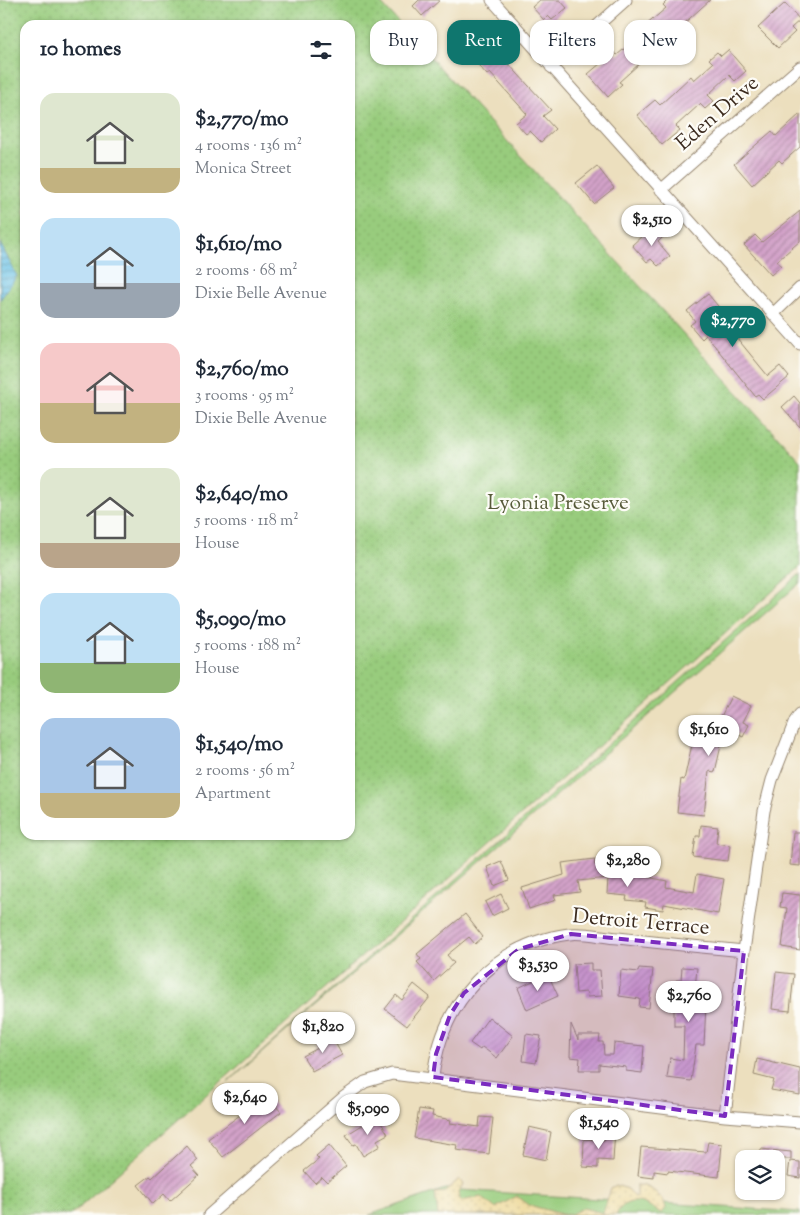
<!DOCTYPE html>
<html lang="en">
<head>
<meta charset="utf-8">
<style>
	:root { --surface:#fff; --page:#f2f2f3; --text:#1f2937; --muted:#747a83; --accent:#0f766e }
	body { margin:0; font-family:"Sorts Mill Goudy",serif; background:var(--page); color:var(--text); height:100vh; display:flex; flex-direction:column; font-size:19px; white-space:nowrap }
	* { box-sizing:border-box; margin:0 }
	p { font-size:16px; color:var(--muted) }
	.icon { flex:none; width:28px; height:28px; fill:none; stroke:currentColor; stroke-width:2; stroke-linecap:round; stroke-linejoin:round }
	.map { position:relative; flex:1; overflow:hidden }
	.sheet { position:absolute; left:20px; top:20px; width:335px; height:820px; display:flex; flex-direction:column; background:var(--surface); border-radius:15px; box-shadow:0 1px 4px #0004 }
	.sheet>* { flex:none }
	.top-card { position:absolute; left:370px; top:20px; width:355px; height:45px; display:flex; gap:10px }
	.controls { position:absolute; left:735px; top:1150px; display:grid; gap:10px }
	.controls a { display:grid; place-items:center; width:50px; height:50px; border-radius:10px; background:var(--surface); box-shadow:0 1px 4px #0004; font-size:25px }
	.price { position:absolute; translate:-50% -42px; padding:0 11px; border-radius:18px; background:#fff; color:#222; font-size:16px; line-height:32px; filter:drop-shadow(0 1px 2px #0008) }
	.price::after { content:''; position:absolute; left:50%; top:30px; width:15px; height:11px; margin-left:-8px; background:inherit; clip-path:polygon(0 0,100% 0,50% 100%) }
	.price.on { background:var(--accent); color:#fff }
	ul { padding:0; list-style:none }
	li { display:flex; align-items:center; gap:15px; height:125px; padding:0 20px }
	li span { display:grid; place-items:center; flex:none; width:140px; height:100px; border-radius:15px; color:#555 }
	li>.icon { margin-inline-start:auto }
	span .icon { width:60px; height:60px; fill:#fffc; stroke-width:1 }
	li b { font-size:21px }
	h2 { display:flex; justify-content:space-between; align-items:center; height:60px; padding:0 20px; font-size:21px }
	.pill { padding:0 18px; border-radius:15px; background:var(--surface); box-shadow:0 1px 4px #0004; font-size:18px; line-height:45px }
	.pill.on { background:var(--accent); color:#fff }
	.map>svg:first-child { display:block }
	.green { fill:#98cc7d; stroke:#6a7b4e }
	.sand { fill:url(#sand-dots); stroke:#94825e }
	.park { fill:url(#park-dots); stroke:#6a7b4e; fill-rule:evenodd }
	.water { fill:url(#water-rules); stroke:#527682 }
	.building { fill:url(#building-hatch) }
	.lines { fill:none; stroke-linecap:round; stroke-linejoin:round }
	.minor-casing { stroke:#94846e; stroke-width:13 }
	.minor { stroke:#fff; stroke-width:11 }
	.marked { fill:#7b2cbf; fill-opacity:0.2; stroke:#7b2cbf; stroke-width:4; stroke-dasharray:10 6; stroke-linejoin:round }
	.labels { text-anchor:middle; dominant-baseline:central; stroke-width:4.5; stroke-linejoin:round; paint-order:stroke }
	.street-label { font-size:21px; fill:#3b2a1e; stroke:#fdfcf7 }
	.park-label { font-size:21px; fill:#575b3a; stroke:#fdfcf7 }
</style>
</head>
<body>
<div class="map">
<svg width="800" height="1215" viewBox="0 0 800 1215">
	<defs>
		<pattern id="sand-dots" width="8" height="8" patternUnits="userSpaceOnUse" patternTransform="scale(1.25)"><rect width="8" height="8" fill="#eeda9e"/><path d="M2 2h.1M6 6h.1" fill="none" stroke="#cdbb88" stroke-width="1.8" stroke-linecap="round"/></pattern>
		<pattern id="park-dots" width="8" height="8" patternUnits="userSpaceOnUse" patternTransform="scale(1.25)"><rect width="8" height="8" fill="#98cc7d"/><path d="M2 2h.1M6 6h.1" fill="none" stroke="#84af6c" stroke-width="1.8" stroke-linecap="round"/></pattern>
		<pattern id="water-rules" width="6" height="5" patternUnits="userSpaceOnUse" patternTransform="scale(1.25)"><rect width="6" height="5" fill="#69c1e6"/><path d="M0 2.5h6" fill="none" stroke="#589dba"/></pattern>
		<pattern id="building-hatch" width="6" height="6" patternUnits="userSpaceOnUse" patternTransform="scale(1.25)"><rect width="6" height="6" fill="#d3a2c9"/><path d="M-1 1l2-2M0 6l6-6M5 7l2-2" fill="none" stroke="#ac84a3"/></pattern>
	</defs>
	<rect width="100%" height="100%" fill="#fdfcf7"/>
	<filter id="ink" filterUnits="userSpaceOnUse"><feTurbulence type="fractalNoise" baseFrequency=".02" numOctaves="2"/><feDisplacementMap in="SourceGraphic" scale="10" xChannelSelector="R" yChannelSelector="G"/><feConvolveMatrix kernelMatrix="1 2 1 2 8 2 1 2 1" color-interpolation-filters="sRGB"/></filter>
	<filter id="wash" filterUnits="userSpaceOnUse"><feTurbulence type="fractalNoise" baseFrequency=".0096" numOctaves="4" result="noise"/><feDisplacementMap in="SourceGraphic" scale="20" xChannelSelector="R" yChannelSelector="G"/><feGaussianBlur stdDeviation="1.12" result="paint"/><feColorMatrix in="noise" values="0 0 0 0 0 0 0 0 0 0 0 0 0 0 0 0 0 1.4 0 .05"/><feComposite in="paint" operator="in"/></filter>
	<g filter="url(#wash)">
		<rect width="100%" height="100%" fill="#ecdfbe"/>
		<path class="green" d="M 800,574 L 800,583 L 227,1083 Z
			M 445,1189 L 800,1212 L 800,1215 L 369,1215 Z"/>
		<path class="sand" d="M 459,1179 L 463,1184 L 458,1193 L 461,1201 L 481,1197 L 495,1208 L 517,1196 L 529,1205 L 561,1214 L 569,1215 L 583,1208 L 603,1213 L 611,1188 L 616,1185 L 627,1189 L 634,1197 L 636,1196 L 636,1185 C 649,1184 663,1196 666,1208 L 662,1213 L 659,1212 C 644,1201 626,1195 616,1215 L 438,1215 L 435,1193 L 445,1192 Z"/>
		<path class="park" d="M 0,0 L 378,0 L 800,461 L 800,567 L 71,1215 L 0,1215 ZM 25,25 L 350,25 L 350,835 L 25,835 Z"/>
		<path class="water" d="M 0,243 L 17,276 L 0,300 Z"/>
		<g id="blocks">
			<path class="building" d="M 419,0 L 440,0 L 422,16 L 413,6 Z
				M 540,0 L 560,0 L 567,8 L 552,20 L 548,16 L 544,20 L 532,7 Z
				M 668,0 L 710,0 L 619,82 L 622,84 L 608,97 L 588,74 L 614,52 L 617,55 L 636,39 L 632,34 L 643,24 L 645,26 L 666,8 L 663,5 Z
				M 785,3 L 800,20 L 791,28 L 795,32 L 778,48 L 758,28 Z
				M 477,38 L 490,53 L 495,49 L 551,110 L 543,116 L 555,129 L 541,142 L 530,131 L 526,134 L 516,123 L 527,114 L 490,73 L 487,75 L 465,50 Z
				M 728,50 L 746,71 L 735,81 L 729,75 L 708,95 L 714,101 L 705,109 L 700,104 L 676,126 L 680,130 L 662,145 L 637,115 L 655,100 L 660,105 L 691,76 L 694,80 L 713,63 L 709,59 L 717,52 L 721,56 Z
				M 800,114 L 800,147 L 782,163 L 779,160 L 752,185 L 734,164 L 772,131 L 776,136 Z
				M 597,166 L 614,188 L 594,204 L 576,183 Z
				M 800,211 L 800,241 L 777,261 L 781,266 L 771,275 L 744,245 L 755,235 L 762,242 Z
				M 654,225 L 664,236 L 658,242 L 670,256 L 658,266 L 651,259 L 647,262 L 632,245 Z
				M 708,294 L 727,317 L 723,321 L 768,376 L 780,366 L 789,377 L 763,399 L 758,394 L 755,396 L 706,335 L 702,339 L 690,325 L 695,321 L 687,311 Z
				M 794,396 L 800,403 L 800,427 L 782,407 Z
				M 731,696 L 751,706 L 743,722 L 749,725 L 743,737 L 725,728 L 715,772 L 709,771 L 704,815 L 677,812 L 681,779 L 684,780 L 695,731 L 712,735 Z
				M 701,825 L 718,827 L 716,843 L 730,845 L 728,861 L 693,857 L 696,836 L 700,836 Z
				M 793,832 L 800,832 L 800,866 L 790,865 Z
				M 595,859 L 595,865 L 643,870 L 642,876 L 667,881 L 666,887 L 694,892 L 697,874 L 724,879 L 718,914 L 664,904 L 663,910 L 645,907 L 646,902 L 626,900 L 627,896 L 607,894 L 608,878 L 578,881 L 580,892 L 554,895 L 556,900 L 529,909 L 522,888 L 564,875 L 562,863 Z
				M 501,861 L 509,880 L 494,886 L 487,867 Z
				M 782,893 L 800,895 L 800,950 L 782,947 L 787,908 L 780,907 Z
				M 501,894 L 508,908 L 492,916 L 485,902 Z
				M 465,914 L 483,937 L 475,944 L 469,937 L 447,955 L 454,963 L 434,981 L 417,962 L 421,959 L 417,954 Z
				M 591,963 L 591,970 L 600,970 L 602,996 L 587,997 L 586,992 L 576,993 L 574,964 Z
				M 682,967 L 697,968 L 695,989 L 710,990 L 709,1005 L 706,1004 L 704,1045 L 696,1045 L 691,1081 L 667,1078 L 670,1058 L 683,1060 L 684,1026 L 674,1026 L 674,1010 L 677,1010 L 679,991 L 675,991 L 676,980 L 681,980 Z
				M 639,968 L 653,969 L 649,1008 L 639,1007 L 640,999 L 619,996 L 621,970 L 638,972 Z
				M 776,972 L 794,974 L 790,1011 L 772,1009 Z
				M 548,974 L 558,996 L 527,1010 L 518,988 Z
				M 414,984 L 430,997 L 407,1026 L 385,1009 L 396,995 L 402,1000 Z
				M 489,1017 L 513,1036 L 497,1058 L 482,1047 L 480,1050 L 470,1043 Z
				M 571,1024 L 578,1040 L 578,1035 L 600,1035 L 599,1042 L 603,1042 L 604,1055 L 613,1055 L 614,1043 L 644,1046 L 642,1073 L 626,1071 L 626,1067 L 599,1064 L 599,1070 L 579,1070 L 580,1058 L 570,1057 Z
				M 526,1034 L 541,1036 L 536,1063 L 523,1061 Z
				M 325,1039 L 327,1042 L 333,1039 L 342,1055 L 312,1071 L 303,1056 L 320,1047 L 317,1043 Z
				M 757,1059 L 800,1069 L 800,1095 L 771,1090 L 774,1080 L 754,1075 Z
				M 266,1094 L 281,1112 L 223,1157 L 208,1139 L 248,1109 L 244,1104 L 255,1095 L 259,1100 Z
				M 419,1109 L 433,1111 L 432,1116 L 451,1120 L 450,1123 L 479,1127 L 480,1117 L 493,1118 L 489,1154 L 456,1150 L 457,1145 L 414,1138 Z
				M 377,1116 L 388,1134 L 377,1140 L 380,1146 L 363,1156 L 356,1144 L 353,1145 L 346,1135 Z
				M 529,1127 L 551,1132 L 546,1160 L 523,1155 Z
				M 604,1130 L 615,1130 L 613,1161 L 598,1160 L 598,1168 L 583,1167 L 584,1139 L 604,1140 Z
				M 708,1142 L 722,1144 L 719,1177 L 668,1171 L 668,1173 L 654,1171 L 654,1178 L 638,1176 L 641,1147 L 706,1152 Z
				M 329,1145 L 346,1166 L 327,1182 L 322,1177 L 315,1183 L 304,1171 L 319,1159 L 316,1156 Z
				M 187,1146 L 198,1160 L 191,1166 L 199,1175 L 170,1201 L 164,1194 L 153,1204 L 138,1185 L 150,1176 L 152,1178 Z
				M 761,1149 L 791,1152 L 791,1159 L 760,1159 Z
				M 790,1161 L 800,1162 L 800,1178 L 788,1176 Z"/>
		</g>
	</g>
	<g filter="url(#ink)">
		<use href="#blocks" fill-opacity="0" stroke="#94846e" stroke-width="1"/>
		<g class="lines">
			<defs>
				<path id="minor" d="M 492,0 L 800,344
					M 551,67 L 626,0
					M 661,190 L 800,67
					M 773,314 L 800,288
					M 433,1077 C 441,1003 494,944 569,934 C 584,932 603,937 618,938 C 660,943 702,947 744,951
					M 725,1116 L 744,951 L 764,811 L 772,780 L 795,721 L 800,714
					M 209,1215 L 344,1097 L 365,1082 L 392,1074 L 725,1116 L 800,1122"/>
			</defs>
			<use href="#minor" class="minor-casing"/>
			<use href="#minor" class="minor"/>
		</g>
	</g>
	<path class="marked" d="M 571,934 L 744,951 L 725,1116 L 433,1077 L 436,1054 L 450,1015 L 464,993 L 519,949 Z"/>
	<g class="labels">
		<g class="street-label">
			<text transform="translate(718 114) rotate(-41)">Eden Drive</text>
			<text transform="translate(641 923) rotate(5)">Detroit Terrace</text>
		</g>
		<g class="park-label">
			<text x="558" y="504">Lyonia Preserve</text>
		</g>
	</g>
</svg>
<div class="controls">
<a><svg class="icon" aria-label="layers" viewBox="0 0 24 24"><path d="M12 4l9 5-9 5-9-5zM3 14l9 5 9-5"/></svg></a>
</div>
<b class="price" style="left:652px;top:247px">$2,510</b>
<b class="price on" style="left:733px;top:348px">$2,770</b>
<b class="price" style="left:709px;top:757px">$1,610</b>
<b class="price" style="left:628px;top:888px">$2,280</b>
<b class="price" style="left:538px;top:992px">$3,530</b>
<b class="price" style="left:689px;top:1023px">$2,760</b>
<b class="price" style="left:323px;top:1054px">$1,820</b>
<b class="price" style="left:245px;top:1125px">$2,640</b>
<b class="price" style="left:368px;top:1136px">$5,090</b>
<b class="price" style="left:599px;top:1150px">$1,540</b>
<div class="top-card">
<a class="pill">Buy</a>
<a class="pill on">Rent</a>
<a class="pill">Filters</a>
<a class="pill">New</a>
</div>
<section class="sheet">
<h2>10 homes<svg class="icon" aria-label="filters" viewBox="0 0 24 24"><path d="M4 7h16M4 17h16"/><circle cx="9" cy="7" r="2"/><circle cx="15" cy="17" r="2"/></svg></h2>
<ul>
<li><span style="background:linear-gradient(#dfe7d0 75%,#c2b280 0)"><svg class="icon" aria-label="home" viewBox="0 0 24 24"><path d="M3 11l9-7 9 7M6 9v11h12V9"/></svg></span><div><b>$2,770/mo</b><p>4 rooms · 136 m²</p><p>Monica Street</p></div></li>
<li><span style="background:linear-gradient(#bfe0f5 65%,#9aa5b1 0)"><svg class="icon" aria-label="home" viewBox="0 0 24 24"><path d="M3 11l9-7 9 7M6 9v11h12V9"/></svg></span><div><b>$1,610/mo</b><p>2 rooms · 68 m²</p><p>Dixie Belle Avenue</p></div></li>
<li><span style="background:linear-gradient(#f6c9c9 60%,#c2b280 0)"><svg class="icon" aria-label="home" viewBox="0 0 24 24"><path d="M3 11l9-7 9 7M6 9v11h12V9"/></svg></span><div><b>$2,760/mo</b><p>3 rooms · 95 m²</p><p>Dixie Belle Avenue</p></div></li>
<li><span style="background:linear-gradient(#dfe7d0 75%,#b9a48a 0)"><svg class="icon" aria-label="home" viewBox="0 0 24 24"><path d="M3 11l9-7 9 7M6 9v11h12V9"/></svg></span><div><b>$2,640/mo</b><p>5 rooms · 118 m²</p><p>House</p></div></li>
<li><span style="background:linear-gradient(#bfe0f5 70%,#8fb573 0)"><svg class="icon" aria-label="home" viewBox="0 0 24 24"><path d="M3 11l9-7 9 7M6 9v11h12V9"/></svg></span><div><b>$5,090/mo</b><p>5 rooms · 188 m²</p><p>House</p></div></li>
<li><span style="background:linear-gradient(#a9c7e8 75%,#c2b280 0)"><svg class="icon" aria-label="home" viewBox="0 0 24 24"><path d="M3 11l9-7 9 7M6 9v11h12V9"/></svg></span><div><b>$1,540/mo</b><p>2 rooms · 56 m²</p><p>Apartment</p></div></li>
</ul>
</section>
</div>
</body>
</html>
